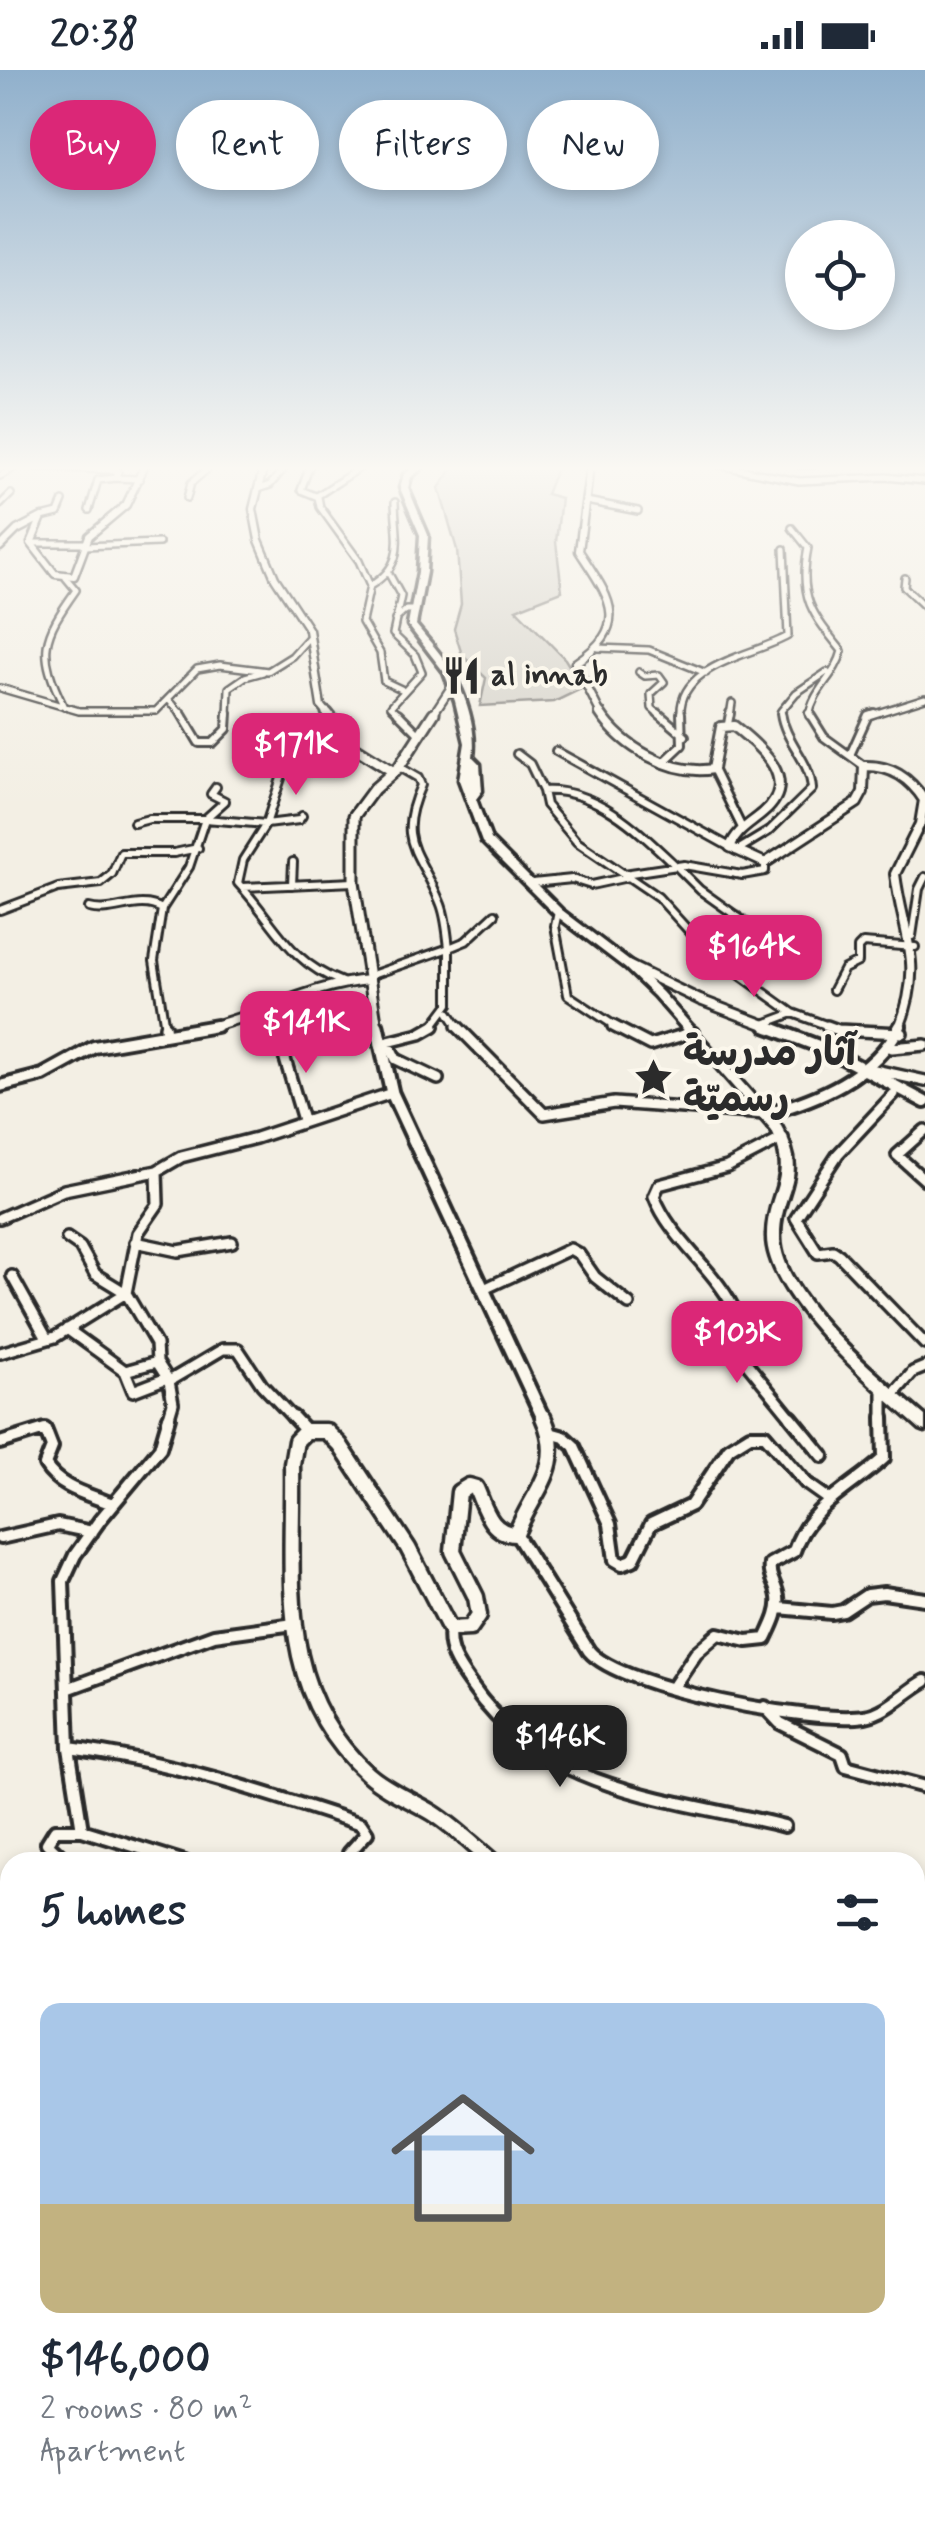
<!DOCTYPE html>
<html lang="en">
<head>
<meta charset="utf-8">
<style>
	:root { --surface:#fff; --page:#f6f6f7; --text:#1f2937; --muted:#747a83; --line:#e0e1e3; --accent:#db2777 }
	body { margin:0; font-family:Mynerve,"Playpen Sans Arabic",sans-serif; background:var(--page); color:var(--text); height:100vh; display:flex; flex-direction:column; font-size:38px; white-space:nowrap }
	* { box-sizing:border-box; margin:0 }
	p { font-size:32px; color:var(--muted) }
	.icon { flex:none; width:55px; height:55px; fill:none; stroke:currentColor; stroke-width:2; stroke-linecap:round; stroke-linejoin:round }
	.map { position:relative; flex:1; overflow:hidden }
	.panel { position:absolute; left:0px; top:1782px; width:925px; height:672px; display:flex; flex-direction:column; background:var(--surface); border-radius:30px 30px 0 0; box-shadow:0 5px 15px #0003 }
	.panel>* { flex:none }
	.banner { position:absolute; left:30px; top:30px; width:865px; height:90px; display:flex; gap:20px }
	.fabs { position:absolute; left:785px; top:150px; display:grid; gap:20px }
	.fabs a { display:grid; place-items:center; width:110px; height:110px; border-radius:50%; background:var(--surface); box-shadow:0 5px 15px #0003; font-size:50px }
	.price { position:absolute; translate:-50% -85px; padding:0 22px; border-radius:20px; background:var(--accent); color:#fff; font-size:32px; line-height:65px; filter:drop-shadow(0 2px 5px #0008) }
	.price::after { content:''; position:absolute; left:50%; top:60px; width:30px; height:22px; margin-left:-15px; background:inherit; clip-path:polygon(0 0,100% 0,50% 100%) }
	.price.current { background:#222; color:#fff }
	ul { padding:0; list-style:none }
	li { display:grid; align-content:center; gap:20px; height:530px; padding:0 40px }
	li+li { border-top:2px solid var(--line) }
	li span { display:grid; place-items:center; height:310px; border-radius:20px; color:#555 }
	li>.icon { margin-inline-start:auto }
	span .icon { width:180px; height:180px; fill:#fffc; stroke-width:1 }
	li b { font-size:42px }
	h2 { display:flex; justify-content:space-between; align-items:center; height:120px; padding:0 40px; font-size:42px }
	.chip { padding:0 35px; border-radius:45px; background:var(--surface); box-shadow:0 5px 15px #0003; font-size:35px; line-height:90px }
	.chip.current { background:var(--accent); color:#fff }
	.status { display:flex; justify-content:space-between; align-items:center; height:70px; padding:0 50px; background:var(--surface); direction:ltr }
	.status svg { height:28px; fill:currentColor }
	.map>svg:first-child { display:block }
	.green { fill:#d5d2c9; stroke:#807e7a; stroke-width:2.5 }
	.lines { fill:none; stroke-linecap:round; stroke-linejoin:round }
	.minor-far4-casing { stroke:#2b2b2b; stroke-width:10 }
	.minor-far3-casing { stroke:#2b2b2b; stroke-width:12 }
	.minor-far2-casing { stroke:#2b2b2b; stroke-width:16 }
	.minor-far1-casing { stroke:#2b2b2b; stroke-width:18 }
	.minor-casing { stroke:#2b2b2b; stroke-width:20 }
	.tertiary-far2-casing { stroke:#2b2b2b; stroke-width:11 }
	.tertiary-far1-casing { stroke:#2b2b2b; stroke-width:14 }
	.tertiary-casing { stroke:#2b2b2b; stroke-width:18 }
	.secondary-far4-casing { stroke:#2b2b2b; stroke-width:11 }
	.secondary-far3-casing { stroke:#2b2b2b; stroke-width:15 }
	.secondary-far2-casing { stroke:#2b2b2b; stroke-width:19 }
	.secondary-far1-casing { stroke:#2b2b2b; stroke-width:21 }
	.secondary-casing { stroke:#2b2b2b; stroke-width:24 }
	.primary-casing { stroke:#2b2b2b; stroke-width:7 }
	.minor-far4 { stroke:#fbf7ec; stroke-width:5 }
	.minor-far3 { stroke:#fbf7ec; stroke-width:6 }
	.minor-far2 { stroke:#fbf7ec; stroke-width:9 }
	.minor-far1 { stroke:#fbf7ec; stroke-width:10 }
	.minor { stroke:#fbf7ec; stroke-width:12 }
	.tertiary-far2 { stroke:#fbf7ec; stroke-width:6 }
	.tertiary-far1 { stroke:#fbf7ec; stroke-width:8 }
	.tertiary { stroke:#fbf7ec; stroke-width:10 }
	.secondary-far4 { stroke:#fbf7ec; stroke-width:6 }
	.secondary-far3 { stroke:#fbf7ec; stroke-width:9 }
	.secondary-far2 { stroke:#fbf7ec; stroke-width:11 }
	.secondary-far1 { stroke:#fbf7ec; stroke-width:14 }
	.secondary { stroke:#fbf7ec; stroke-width:16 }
	.primary { fill:#fbf7ec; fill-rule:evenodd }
	.labels { text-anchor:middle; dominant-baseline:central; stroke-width:8; stroke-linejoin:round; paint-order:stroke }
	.far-poi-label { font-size:32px; font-weight:bold; fill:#2b2b2b; stroke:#fbf7ec; text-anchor:start }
	.poi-label { font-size:40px; font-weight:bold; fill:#2b2b2b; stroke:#fbf7ec; text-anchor:start }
</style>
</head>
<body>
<div class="status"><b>20:38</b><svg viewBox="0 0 49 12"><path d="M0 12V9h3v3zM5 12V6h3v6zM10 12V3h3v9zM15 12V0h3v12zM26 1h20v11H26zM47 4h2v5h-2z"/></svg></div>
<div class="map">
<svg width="925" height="2453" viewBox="0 0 925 2453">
	<rect width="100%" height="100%" fill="#f3efe4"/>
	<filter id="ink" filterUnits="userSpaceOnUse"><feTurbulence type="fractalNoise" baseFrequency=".01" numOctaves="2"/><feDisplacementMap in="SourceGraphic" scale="20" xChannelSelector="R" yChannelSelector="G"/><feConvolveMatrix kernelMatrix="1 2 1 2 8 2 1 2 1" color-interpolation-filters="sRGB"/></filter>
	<g filter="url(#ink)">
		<path class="green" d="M 455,395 L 563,395 L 556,399 L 546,424 L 561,428 L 556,472 L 562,521 L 516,539 L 565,589 L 583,618 L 554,632 L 480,636 L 486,608 L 462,585 L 454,559 L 461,534 L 457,480 L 439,418 Z"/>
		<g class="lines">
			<defs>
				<path id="minor-far4" d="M 310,395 L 301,420 L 318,427 L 320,437 L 359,491 L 370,516 L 362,552 L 380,583 L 384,611 L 401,619
					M 718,395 L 799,411 L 886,407 L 925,411
					M 798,395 L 815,395
					M 0,406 L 17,396 L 113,400 L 118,401 L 116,408 L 140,409
					M 258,419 L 270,415 L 287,395
					M 317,426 L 364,395
					M 187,428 L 191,413 L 212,395
					M 586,431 L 638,441
					M 0,435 L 11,424
					M 89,440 L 98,410 L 116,408
					M 42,447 L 58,443 L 63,431
					M 792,458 L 808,478 C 798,527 812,544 842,581 C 836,606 813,619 809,646
					M 31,473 L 85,473
					M 84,476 L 159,473
					M 389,504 L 401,526 L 393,564 L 415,585 L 422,602 L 391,636 L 401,646
					M 905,508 L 904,517 L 925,537
					M 370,516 C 407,493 396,471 395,432
					M 395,550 L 406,540 L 413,540
					M 598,578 L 649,580 L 706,603
					M 639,602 L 645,606 L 659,605 L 664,612 L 651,624 L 652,638 L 661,646
					M 0,618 L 79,641 L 156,641 L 197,599 L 220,595 L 268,601 L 292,586 L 310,566
					M 169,630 L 183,646
					M 64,637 C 37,581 42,568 76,520 L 66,508
					M 228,646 L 229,618 L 245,607 L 263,602
					M 681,646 C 677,594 753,586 788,566 L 784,479
					M 730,646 L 732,633
					M 782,646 L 781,641 L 796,623 L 827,602
					M 868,646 L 925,628"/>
				<path id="minor-far3" d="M 181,643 L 199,673 L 213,673 L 227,659 L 228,643
					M 398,643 L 420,665
					M 658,643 L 685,666
					M 809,643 L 824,667 L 864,696
					M 728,654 L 730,643
					M 556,681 L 730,777
					M 517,684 L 530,694 L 543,721
					M 850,685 L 868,645 L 874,643
					M 287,690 L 266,754 L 299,750 L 302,746
					M 664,692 L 682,675 L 681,643
					M 713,699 L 742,758
					M 216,717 L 211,724 L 225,731 L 205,749 L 266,754 L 243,790 L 238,813 C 275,852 288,892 342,912
					M 134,753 L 149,749 L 205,749 L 189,797 L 162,839
					M 736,781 L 769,761 L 812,719 C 810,690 785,672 781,643
					M 675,795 C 639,761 596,718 543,721 L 546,735 L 577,772 L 658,827 L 708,882 L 793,943 L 764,954
					M 679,799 L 700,820 L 770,870 L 726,893
					M 624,804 L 684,795 L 742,805 L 765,801 L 765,793
					M 533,813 L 572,809 L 591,815 L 628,807
					M 292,815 L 293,792
					M 243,817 L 354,812
					M 89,838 C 114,845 138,825 162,839 L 154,891 L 165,958
					M 0,840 L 58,818 L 101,813 L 112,804 L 121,783 L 174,783 L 198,778
					M 558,842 L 555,856 L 568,925 L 618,958
					M 912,866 L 919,819 L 925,807
					M 369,906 L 449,878 C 447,863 446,845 440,832 C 419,780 395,773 421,715 L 418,708 L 399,697
					M 833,920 L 844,899 L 858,892 L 858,878 L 863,873 L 915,877
					M 449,943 L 459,958
					M 793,943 L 834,958
					M 431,958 L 449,934 L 449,878 L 466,871 L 495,844"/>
				<path id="minor-far2" d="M 165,956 L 166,964
					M 457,956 L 544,1044 L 614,1033 L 765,1044
					M 613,956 L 650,975 L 693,962
					M 827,956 L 838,960 L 902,963
					M 280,972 L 303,1050
					M 388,973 L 396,989 L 438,1009
					M 380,974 L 420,964 L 434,956
					M 892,978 L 925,975
					M 870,999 L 925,1011
					M 894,1024 L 838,1084 L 796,1148 L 818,1183 L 833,1181 L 839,1185 L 925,1274
					M 925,1060 L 897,1085 L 925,1110
					M 783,1068 L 727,1097 L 659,1115 L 654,1126 C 672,1172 718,1200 738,1247 L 726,1263 L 728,1270 L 793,1350
					M 157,1101 L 158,1134 L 138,1163 L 126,1223 L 156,1274 L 157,1292 L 169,1311 L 173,1333 L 168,1350
					M 0,1148 L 64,1120 L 157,1101 L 181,1087 L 256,1068 L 392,1023
					M 135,1172 L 178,1181 L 232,1172
					M 12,1206 L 46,1267
					M 484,1219 L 570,1179 L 579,1184 L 595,1207 L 629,1234
					M 67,1259 L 125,1301 L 157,1292
					M 0,1283 L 55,1267 L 126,1223 L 95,1204 L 80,1177 L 67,1168
					M 125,1301 L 133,1321 L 167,1308
					M 169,1311 L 223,1279 L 238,1279 L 262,1315 L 295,1350
					M 883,1319 L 883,1350
					M 892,1326 L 913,1302 L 925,1297"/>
				<path id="minor-far1" d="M 293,1347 L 306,1361
					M 791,1347 L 823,1386
					M 550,1363 L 564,1367 L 574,1376 L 610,1454 L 615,1490 L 622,1494 L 633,1490 L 651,1454 L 691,1435 L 729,1378 L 750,1365 L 765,1365 L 806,1413 L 830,1430
					M 0,1373 L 45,1359 L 52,1377 L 45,1395 C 60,1419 88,1424 112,1434
					M 516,1464 L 589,1581 C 621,1619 814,1654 865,1646 C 888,1642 905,1622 925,1611
					M 0,1468 L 58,1455 L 92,1462
					M 779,1538 L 832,1543 L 843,1541 L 867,1525 L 884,1523 L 925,1529
					M 450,1559 C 446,1581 459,1598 471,1615 C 546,1724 666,1726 784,1756
					M 674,1616 L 696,1583 L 718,1564 L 747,1571 L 766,1569 C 772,1556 780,1542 778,1527 C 776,1513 768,1508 770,1494 L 794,1481 C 807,1437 853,1417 884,1388 L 883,1347
					M 67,1619 L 214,1565 L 294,1554
					M 765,1637 L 780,1653 L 842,1684 L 846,1696 L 925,1717
					M 69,1678 C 171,1691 264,1722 361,1754 L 367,1763 L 349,1783
					M 82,1760 L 69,1678 L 63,1511 L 75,1485 L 100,1450 L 160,1378 L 169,1347
					M 67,1792 L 47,1773 L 55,1760 L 82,1760 L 185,1792"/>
				<path id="minor" d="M 0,2007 L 10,2016
					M 0,2052 L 10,2046
					M 915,2170 L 925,2182
					M 0,2185 L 3,2192
					M 0,2271 L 10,2280
					M 0,2291 L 10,2285
					M 915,2322 L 925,2310
					M 45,2453 L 57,2445
					M 479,2453 L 490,2445
					M 666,2453 L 669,2445
					M 841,2453 L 846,2445"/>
				<path id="tertiary-far2" d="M 590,395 L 579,481 C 609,527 633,555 575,593 L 602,646"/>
				<path id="tertiary-far1" d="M 600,643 C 622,677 672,706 713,699 L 721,657 L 734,656 C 762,678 801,711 763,743 C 749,755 737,760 730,777 L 765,793 L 857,733 L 863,722 L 864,696 C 890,695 910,708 924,730 L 920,754 L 895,804 C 903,867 925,892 899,958
					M 630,896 L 700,930 L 773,958
					M 206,958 C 261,945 313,914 369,910"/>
				<path id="tertiary" d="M 766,956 L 826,979 L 925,1032
					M 0,1016 L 43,1005 L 94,977 L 216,956
					M 765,1044 C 818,1029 873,1007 900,956"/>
				<path id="secondary-far4" d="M 264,395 L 253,439 L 259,470 L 275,508 L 309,560 L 321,636 L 329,646
					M 0,477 L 17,460 L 42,447 L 31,473 L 55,504 L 74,506 L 89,466 L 126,435 L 145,395
					M 432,646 L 453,614"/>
				<path id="secondary-far3" d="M 327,643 L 354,677 L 394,702
					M 377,958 L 354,812 L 354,746 L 374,719 L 399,697 L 434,643"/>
				<path id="secondary-far2" d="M 377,956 L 392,1023 L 544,1350"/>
				<path id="secondary-far1" d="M 493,1792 C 473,1775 455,1757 433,1743 C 412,1730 387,1721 368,1704 C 274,1619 294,1508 292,1394 L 296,1371 L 306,1361 L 326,1361 L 340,1375 L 408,1478 L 450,1559 L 470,1558 L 479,1545 L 476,1527 L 453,1481 L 459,1422 L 469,1416 L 476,1418 C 485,1438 490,1464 516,1464 C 533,1420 566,1397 543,1347"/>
				<path id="secondary" d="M 434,2445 L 435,2453"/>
				<path id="primary" d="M 417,395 L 426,395 L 411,407 L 408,418 L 428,465 L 426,502 L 416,555 C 428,570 442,584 451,601 C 466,624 477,660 473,687 L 480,694 L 482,721 L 476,729 L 491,769 L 562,840 L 633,894 L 662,922 L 781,1056 C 811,1110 779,1120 780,1168 C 781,1227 883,1309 925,1346 L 925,1361 L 920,1359 C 876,1319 764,1227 767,1164 C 768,1120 794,1109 772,1061 L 654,926 L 625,898 L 554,844 L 482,772 L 459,710 L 465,673 L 455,631 L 444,602 L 408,555 L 418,502 L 420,465 L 400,418 L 404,404 Z"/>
			</defs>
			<use href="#minor-far4" class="minor-far4-casing"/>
			<use href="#minor-far3" class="minor-far3-casing"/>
			<use href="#minor-far2" class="minor-far2-casing"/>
			<use href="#minor-far1" class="minor-far1-casing"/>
			<use href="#minor" class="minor-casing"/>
			<use href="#tertiary-far2" class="tertiary-far2-casing"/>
			<use href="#tertiary-far1" class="tertiary-far1-casing"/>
			<use href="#tertiary" class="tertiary-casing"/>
			<use href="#secondary-far4" class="secondary-far4-casing"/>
			<use href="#secondary-far3" class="secondary-far3-casing"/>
			<use href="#secondary-far2" class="secondary-far2-casing"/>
			<use href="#secondary-far1" class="secondary-far1-casing"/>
			<use href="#secondary" class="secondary-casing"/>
			<use href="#primary" class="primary-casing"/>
			<use href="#minor-far4" class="minor-far4"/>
			<use href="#minor-far3" class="minor-far3"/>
			<use href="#minor-far2" class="minor-far2"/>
			<use href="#minor-far1" class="minor-far1"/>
			<use href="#minor" class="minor"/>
			<use href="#tertiary-far2" class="tertiary-far2"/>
			<use href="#tertiary-far1" class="tertiary-far1"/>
			<use href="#tertiary" class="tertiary"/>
			<use href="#secondary-far4" class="secondary-far4"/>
			<use href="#secondary-far3" class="secondary-far3"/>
			<use href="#secondary-far2" class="secondary-far2"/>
			<use href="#secondary-far1" class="secondary-far1"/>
			<use href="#secondary" class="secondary"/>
			<use href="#primary" class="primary"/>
		</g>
	</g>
	<linearGradient id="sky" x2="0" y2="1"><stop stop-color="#90b0cc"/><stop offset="0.54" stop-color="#faf8f3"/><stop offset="1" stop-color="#faf8f3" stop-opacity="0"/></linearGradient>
	<rect width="925" height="738" fill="url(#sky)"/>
	<defs>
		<symbol id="restaurant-bare" viewBox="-9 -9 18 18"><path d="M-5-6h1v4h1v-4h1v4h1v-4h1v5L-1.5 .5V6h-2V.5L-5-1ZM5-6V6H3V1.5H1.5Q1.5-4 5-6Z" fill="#2b2b2b" stroke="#fbf7ec" stroke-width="2.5" paint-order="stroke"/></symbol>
		<symbol id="sight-bare" viewBox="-9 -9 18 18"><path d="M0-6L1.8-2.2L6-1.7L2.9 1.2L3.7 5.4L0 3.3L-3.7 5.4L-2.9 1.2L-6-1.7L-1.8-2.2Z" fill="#2b2b2b" stroke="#fbf7ec" stroke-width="2.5" paint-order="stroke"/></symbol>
	</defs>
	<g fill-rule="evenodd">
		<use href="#restaurant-bare" x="434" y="578" width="55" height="55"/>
		<use href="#sight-bare" x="626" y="980" width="55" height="55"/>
	</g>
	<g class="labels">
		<g class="far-poi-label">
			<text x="491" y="605">al innab</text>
		</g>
		<g class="poi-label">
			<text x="683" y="984">آثار مدرسة<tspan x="683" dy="46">رسميّة</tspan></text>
		</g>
	</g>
</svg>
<div class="fabs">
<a><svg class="icon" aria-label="locate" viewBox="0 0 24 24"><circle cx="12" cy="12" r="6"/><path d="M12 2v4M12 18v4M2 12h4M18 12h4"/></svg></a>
</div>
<b class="price" style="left:296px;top:728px">$171K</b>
<b class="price" style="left:754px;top:930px">$164K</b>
<b class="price" style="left:306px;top:1006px">$141K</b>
<b class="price" style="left:737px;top:1316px">$103K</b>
<b class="price current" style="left:560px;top:1720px">$146K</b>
<div class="banner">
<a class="chip current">Buy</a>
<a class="chip">Rent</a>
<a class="chip">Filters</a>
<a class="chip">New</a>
</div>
<section class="panel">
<h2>5 homes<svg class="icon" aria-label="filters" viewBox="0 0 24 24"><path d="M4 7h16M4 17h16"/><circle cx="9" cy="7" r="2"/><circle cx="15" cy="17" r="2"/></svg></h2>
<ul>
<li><span style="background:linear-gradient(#a9c7e8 65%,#c2b280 0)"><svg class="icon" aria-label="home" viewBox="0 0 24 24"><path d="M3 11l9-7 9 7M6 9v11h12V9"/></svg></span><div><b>$146,000</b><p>2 rooms · 80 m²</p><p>Apartment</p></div></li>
</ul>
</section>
</div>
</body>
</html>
